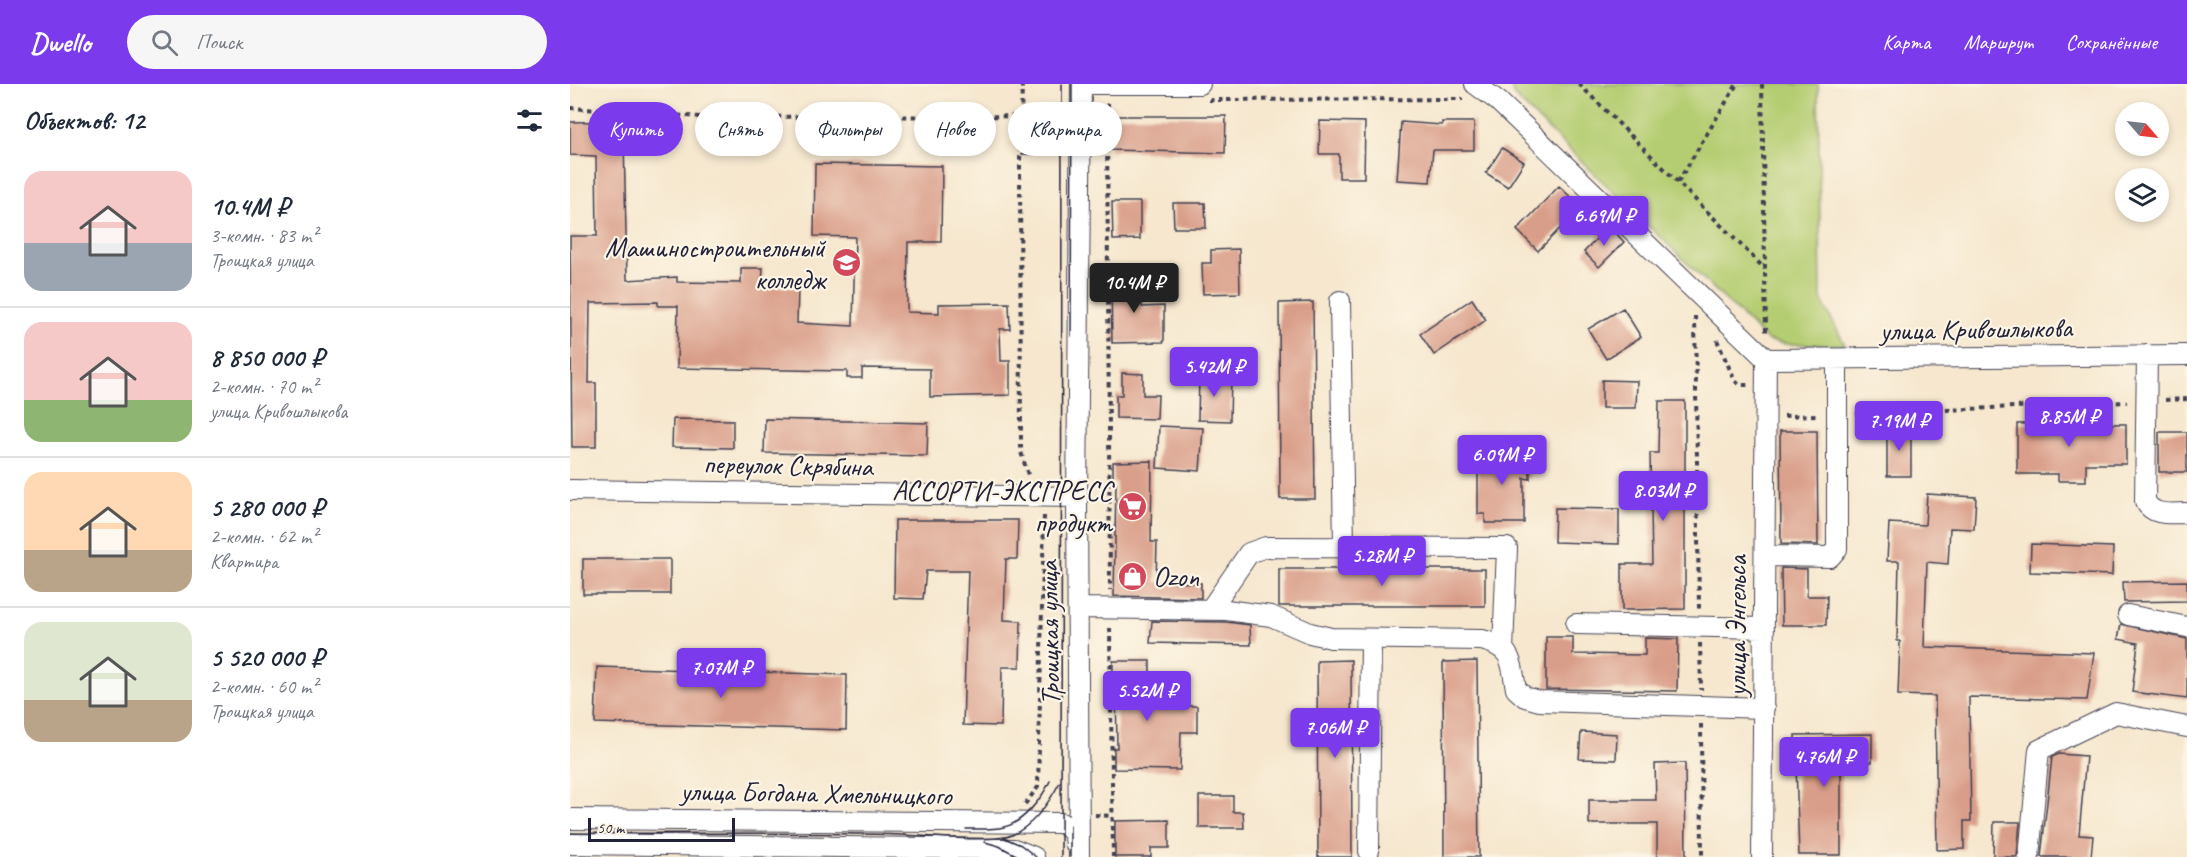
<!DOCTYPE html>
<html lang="ru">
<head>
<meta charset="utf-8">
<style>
	:root { --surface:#fff; --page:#f6f6f7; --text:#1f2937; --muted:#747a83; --line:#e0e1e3; --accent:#7c3aed }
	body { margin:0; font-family:Caveat,sans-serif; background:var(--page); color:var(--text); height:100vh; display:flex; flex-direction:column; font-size:22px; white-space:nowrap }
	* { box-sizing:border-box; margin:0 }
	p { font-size:20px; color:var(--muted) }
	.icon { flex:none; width:33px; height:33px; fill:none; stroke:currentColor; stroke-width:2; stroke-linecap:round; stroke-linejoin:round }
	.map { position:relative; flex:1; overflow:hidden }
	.details { display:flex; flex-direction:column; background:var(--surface); width:570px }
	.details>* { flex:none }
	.hud { position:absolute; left:18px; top:18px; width:570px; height:54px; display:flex; gap:12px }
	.needle { width:39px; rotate:118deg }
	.fabs { position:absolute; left:1545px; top:18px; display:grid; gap:12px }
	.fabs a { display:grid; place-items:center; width:54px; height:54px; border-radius:50%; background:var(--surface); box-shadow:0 3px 9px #0003; font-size:30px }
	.scale { position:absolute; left:18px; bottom:15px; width:147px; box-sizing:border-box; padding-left:6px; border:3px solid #22223b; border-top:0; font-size:16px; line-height:21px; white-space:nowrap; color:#22223b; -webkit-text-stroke:4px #fcf5e5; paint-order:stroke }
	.price { position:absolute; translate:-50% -51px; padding:0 14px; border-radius:6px; background:var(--accent); color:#fff; font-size:20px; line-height:39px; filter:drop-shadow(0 2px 3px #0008) }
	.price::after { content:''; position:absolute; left:50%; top:36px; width:18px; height:14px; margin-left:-9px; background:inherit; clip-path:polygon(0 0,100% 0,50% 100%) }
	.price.on { background:#222; color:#fff }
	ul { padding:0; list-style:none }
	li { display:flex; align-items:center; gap:18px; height:150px; padding:0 24px }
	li+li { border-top:2px solid var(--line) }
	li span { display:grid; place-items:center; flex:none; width:168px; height:120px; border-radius:18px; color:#555 }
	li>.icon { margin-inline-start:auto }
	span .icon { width:72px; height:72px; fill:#fffc; stroke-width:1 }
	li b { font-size:26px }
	h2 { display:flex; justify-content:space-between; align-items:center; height:72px; padding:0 24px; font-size:26px }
	.chip { padding:0 21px; border-radius:27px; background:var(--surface); box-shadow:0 3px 9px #0003; font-size:21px; line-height:54px }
	.chip.on { background:var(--accent); color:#fff }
	header { display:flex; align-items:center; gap:36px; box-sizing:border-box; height:84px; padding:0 30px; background:var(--accent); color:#fff }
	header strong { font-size:28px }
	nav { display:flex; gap:33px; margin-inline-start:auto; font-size:21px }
	.search { width:420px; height:54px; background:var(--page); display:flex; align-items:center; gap:15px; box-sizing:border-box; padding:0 21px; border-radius:33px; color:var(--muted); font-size:22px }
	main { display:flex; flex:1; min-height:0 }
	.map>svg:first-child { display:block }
	.green { fill:#b5cd72; stroke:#6c7856; stroke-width:1.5 }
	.building { fill:#d99e89 }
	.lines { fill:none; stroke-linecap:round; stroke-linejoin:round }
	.minor-casing { stroke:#424051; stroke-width:22 }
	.path { stroke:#424051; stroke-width:4; stroke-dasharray:4.5 4.5; stroke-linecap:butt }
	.minor { stroke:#fff; stroke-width:20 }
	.tram { stroke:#22223b; stroke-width:1.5 }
	.labels { text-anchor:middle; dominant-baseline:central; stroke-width:4.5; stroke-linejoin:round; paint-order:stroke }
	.poi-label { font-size:28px; fill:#22223b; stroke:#fcf5e5; text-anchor:end }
	.street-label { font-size:28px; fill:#22223b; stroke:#fcf5e5 }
</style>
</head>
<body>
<header>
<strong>Dwello</strong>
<div class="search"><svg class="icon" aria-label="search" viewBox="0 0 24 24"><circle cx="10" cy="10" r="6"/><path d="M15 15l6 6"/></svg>Поиск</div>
<nav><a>Карта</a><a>Маршрут</a><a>Сохранённые</a></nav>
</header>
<main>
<section class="details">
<h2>Объектов: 12<svg class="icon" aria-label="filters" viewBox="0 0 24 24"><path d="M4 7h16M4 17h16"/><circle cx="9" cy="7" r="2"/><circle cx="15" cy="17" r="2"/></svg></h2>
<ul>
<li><span style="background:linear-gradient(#f6c9c9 60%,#9aa5b1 0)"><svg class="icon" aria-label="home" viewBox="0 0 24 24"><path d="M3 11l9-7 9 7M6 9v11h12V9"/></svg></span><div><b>10.4M ₽</b><p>3-комн. · 83 m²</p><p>Троицкая улица</p></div></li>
<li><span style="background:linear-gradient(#f6c9c9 65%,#8fb573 0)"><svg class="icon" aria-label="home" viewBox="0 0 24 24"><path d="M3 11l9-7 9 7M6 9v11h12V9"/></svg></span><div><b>8 850 000 ₽</b><p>2-комн. · 70 m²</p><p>улица Кривошлыкова</p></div></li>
<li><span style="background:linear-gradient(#ffd9b3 65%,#b9a48a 0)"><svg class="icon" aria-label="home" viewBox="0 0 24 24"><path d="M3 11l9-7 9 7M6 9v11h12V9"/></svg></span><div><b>5 280 000 ₽</b><p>2-комн. · 62 m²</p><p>Квартира</p></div></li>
<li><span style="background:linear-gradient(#dfe7d0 65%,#b9a48a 0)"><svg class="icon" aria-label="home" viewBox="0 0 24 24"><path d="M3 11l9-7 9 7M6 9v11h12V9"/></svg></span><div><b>5 520 000 ₽</b><p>2-комн. · 60 m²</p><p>Троицкая улица</p></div></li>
</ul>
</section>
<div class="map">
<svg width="1617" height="773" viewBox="0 0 1617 773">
	<rect width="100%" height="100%" fill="#fcf5e5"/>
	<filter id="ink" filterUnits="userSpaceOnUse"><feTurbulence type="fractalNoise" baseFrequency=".0167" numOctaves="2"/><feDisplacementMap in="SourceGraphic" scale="12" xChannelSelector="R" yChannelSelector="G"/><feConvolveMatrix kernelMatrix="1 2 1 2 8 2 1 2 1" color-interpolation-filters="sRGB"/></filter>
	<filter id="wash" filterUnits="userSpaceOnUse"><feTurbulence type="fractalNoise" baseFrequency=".008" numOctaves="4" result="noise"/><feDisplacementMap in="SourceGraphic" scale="24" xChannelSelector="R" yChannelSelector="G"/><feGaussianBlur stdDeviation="1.35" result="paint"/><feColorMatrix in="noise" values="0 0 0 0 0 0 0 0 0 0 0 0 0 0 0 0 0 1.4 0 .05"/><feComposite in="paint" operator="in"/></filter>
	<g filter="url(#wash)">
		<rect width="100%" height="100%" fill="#f6e7ce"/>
		<path class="green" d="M 940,0 L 1248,0 L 1251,215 L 1275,261 L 1216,260 L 1197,256 L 944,12 Z"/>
		<g id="blocks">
			<path class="building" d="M 540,32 L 656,32 L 655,69 L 540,66 Z
				M 83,37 L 83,56 L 54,56 L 57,196 L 107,193 L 107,198 L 171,199 L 171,184 L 193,184 L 192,202 L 228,203 L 227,239 L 283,242 L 285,153 L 244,152 L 245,80 L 372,82 L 371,158 L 338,158 L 337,228 L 369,229 L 369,220 L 439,219 L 440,245 L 430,245 L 431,277 L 440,277 L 440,311 L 360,313 L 360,285 L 292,284 L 292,294 L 277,294 L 277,287 L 107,284 L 108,222 L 88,222 L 88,218 L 20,219 L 19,299 L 26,299 L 26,363 L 2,363 L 0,152 L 27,152 L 26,72 L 0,71 L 0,38 Z
				M 750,37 L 795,38 L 794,94 L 769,94 L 769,70 L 749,70 Z
				M 831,38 L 872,41 L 872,38 L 904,38 L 904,66 L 863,66 L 860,98 L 827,96 Z
				M 452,47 L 471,47 L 471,70 L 452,70 Z
				M 932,64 L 954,78 L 938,103 L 916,89 Z
				M 989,102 L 1011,123 L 968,167 L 947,146 Z
				M 542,118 L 570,118 L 570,155 L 543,156 Z
				M 603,119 L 635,119 L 636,144 L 604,144 Z
				M 1039,142 L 1054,158 L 1029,183 L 1014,168 Z
				M 669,165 L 670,209 L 633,210 L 632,179 L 641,179 L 641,166 Z
				M 541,194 L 572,194 L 572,223 L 594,222 L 594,258 L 542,259 Z
				M 902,215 L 916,236 L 864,271 L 850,250 Z
				M 743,218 L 745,415 L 710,415 L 709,219 Z
				M 1053,224 L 1071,253 L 1036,275 L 1018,245 Z
				M 552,289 L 573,290 L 573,311 L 588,311 L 587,335 L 546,334 L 546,311 L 552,311 Z
				M 629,291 L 661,292 L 660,337 L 628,336 Z
				M 1032,296 L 1067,297 L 1066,324 L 1032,324 Z
				M 1089,317 L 1115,317 L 1115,525 L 1052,526 L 1052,480 L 1082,480 L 1080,369 L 1088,369 Z
				M 103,335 L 163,336 L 163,364 L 102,363 Z
				M 195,335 L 358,339 L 357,372 L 194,369 Z
				M 1488,339 L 1556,340 L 1556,380 L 1516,380 L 1516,397 L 1488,397 L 1488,390 L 1447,390 L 1447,340 Z
				M 589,342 L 633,344 L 630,387 L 587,384 Z
				M 1317,343 L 1341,343 L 1341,392 L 1317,392 Z
				M 1210,347 L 1247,347 L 1248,461 L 1211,460 Z
				M 1589,348 L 1617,348 L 1617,388 L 1589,388 Z
				M 908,365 L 947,365 L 947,377 L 960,377 L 960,395 L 954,394 L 954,439 L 915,439 L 915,430 L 908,430 Z
				M 582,377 L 581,458 L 587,458 L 586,498 L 631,499 L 631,514 L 544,512 L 546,399 L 543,399 L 543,378 Z
				M 1357,410 L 1406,413 L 1404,445 L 1380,444 L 1378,480 L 1357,478 L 1354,563 L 1524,569 L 1517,616 L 1399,613 L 1401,737 L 1394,737 L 1394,765 L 1367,766 L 1365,612 L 1328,611 L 1330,557 L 1327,557 L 1329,477 L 1317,477 L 1319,439 L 1355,441 Z
				M 985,424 L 1049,425 L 1049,460 L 984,458 Z
				M 325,436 L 448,436 L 447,475 L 436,475 L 434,536 L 451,537 L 450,583 L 432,583 L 431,642 L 393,641 L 398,487 L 356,487 L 353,515 L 324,514 Z
				M 1461,460 L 1543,463 L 1542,491 L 1460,488 Z
				M 13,475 L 100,475 L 100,510 L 13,510 Z
				M 1211,484 L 1237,485 L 1237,512 L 1257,512 L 1256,541 L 1212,541 Z
				M 709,485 L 915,485 L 915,522 L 709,522 Z
				M 1617,497 L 1617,517 L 1554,518 L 1553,498 Z
				M 582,537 L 656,538 L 680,541 L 681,561 L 580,559 Z
				M 1551,540 L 1617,555 L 1617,615 L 1562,608 L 1568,559 L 1548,555 Z
				M 976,553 L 1003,553 L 1003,570 L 1075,571 L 1075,554 L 1108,555 L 1107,607 L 976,605 Z
				M 781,576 L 782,773 L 748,773 L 747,577 Z
				M 543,577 L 580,577 L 580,622 L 627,622 L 627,648 L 611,648 L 610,686 L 544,685 L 544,664 L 547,664 L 546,598 L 543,598 Z
				M 907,577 L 909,773 L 874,773 L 873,578 Z
				M 27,583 L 277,591 L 276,646 L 25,639 Z
				M 1011,648 L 1047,650 L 1046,676 L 1009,675 Z
				M 1302,650 L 1302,678 L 1271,677 L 1271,771 L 1229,771 L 1225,651 Z
				M 1489,670 L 1516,672 L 1509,751 L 1523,752 L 1521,773 L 1471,773 L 1482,673 Z
				M 1115,679 L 1116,773 L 1087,773 L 1087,740 L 1019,740 L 1019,716 L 1086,716 L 1085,680 Z
				M 629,712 L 663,712 L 663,728 L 673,728 L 674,744 L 629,744 Z
				M 599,736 L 599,764 L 581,764 L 581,773 L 545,773 L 545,737 Z
				M 1424,738 L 1450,738 L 1447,773 L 1423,773 Z"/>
		</g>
	</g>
	<g filter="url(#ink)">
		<use href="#blocks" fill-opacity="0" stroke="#424051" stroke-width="1.5"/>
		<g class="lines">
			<defs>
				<path id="minor" d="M 521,0 L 630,0
					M 905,0 L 928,17 L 1196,275
					M 770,217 L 774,463
					M 1577,271 L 1575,417 C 1583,433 1602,429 1617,429
					M 1196,275 L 1617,271
					M 0,406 L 507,413
					M 1195,472 L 1260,473 L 1267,465 L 1267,275
					M 508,524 L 656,526 L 701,532 L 740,549 L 761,554 L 912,556 C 943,564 941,577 946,605 L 955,613 L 969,617 L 1194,624
					M 640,526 L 679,469 L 696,463 L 937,464 L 933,566
					M 1558,531 L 1617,543
					M 1006,540 L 1194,544
					M 0,735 L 491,739 C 502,745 505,749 506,761
					M 0,760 L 444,765 L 464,773
					M 799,767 L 801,555
					M 509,773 L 507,413 L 511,0
					M 1192,773 L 1196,275
					M 1459,773 L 1469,666 L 1546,629 L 1617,643"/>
			</defs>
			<use href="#minor" class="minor-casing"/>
			<path class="path" d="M 452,0 L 450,78 L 451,368 L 459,394
				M 1009,0 L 1195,185
				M 1192,0 L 1196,248
				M 639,16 L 893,15
				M 538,19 L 537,41 L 540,506
				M 0,24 L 131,33 L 494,32
				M 1108,98 L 1167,0
				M 1125,232 L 1129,525
				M 1147,256 L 1165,297 L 1170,301 L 1178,301
				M 1595,316 L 1617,315
				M 1286,330 L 1557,318
				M 1214,332 L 1248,331
				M 540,544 L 543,773
				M 1130,559 L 1131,606
				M 1131,640 L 1132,773
				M 455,720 L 468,703 L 474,432
				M 525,731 L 542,732"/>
			<use href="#minor" class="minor"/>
			<path class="tram" d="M 501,252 L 502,0
				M 500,741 L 500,773
				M 396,745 C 408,745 422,746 434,743 C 453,739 472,714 480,697
				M 0,749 C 111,750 222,748 333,751 C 357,752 423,759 442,751 C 464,741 479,719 490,698
				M 432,753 L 451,761 L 466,773
				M 415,758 L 429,762 L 450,773
				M 491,773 L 492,0"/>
		</g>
	</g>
	<defs>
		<symbol id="university-disc" viewBox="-11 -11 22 22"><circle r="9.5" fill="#d1495b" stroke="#fcf5e5"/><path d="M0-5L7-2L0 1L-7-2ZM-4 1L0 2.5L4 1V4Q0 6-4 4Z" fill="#fff"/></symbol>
		<symbol id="supermarket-disc" viewBox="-11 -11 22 22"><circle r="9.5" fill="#d1495b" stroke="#fcf5e5"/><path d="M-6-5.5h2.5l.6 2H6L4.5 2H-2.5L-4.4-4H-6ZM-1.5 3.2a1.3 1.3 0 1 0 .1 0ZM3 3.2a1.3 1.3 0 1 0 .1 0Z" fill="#fff"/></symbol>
		<symbol id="shop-disc" viewBox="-11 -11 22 22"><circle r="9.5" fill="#d1495b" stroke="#fcf5e5"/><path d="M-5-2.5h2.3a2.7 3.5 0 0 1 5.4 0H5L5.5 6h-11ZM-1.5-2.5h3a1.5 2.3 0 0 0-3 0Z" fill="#fff"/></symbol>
	</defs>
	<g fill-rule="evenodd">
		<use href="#university-disc" x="260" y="162" width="33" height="33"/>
		<use href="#supermarket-disc" x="546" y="406" width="33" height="33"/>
		<use href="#shop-disc" x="546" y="476" width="33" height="33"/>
	</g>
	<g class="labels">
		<g class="poi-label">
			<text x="255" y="163">Машиностроительный<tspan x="255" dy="32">колледж</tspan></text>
			<text x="542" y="406">АССОРТИ-ЭКСПРЕСС<tspan x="542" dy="32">продукт</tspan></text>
			<text x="583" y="492" text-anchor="start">Ozon</text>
		</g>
		<g class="street-label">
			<text transform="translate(1406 245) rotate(-1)">улица Кривошлыкова</text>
			<text transform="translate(218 381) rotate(1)">переулок Скрябина</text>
			<text transform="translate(1166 542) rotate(-90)">улица Энгельса</text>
			<text transform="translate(479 549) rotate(-91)">Троицкая улица</text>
			<text transform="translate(246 709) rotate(1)">улица Богдана Хмельницкого</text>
		</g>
	</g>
</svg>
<div class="fabs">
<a><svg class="needle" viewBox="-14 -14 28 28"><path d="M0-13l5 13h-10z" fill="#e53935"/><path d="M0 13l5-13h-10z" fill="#747a83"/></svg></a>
<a><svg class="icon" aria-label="layers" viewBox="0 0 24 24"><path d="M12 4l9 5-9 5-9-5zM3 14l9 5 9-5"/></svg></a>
</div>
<div class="scale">50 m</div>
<b class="price" style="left:1034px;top:163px">6.69M ₽</b>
<b class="price on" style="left:564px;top:230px">10.4M ₽</b>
<b class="price" style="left:644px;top:314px">5.42M ₽</b>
<b class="price" style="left:1499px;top:364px">8.85M ₽</b>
<b class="price" style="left:1329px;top:368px">7.19M ₽</b>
<b class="price" style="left:932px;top:402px">6.09M ₽</b>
<b class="price" style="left:1093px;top:438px">8.03M ₽</b>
<b class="price" style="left:812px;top:503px">5.28M ₽</b>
<b class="price" style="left:151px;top:615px">7.07M ₽</b>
<b class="price" style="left:577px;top:638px">5.52M ₽</b>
<b class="price" style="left:765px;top:675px">7.06M ₽</b>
<b class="price" style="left:1254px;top:704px">4.76M ₽</b>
<div class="hud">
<a class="chip on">Купить</a>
<a class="chip">Снять</a>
<a class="chip">Фильтры</a>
<a class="chip">Новое</a>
<a class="chip">Квартира</a>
</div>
</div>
</main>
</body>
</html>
